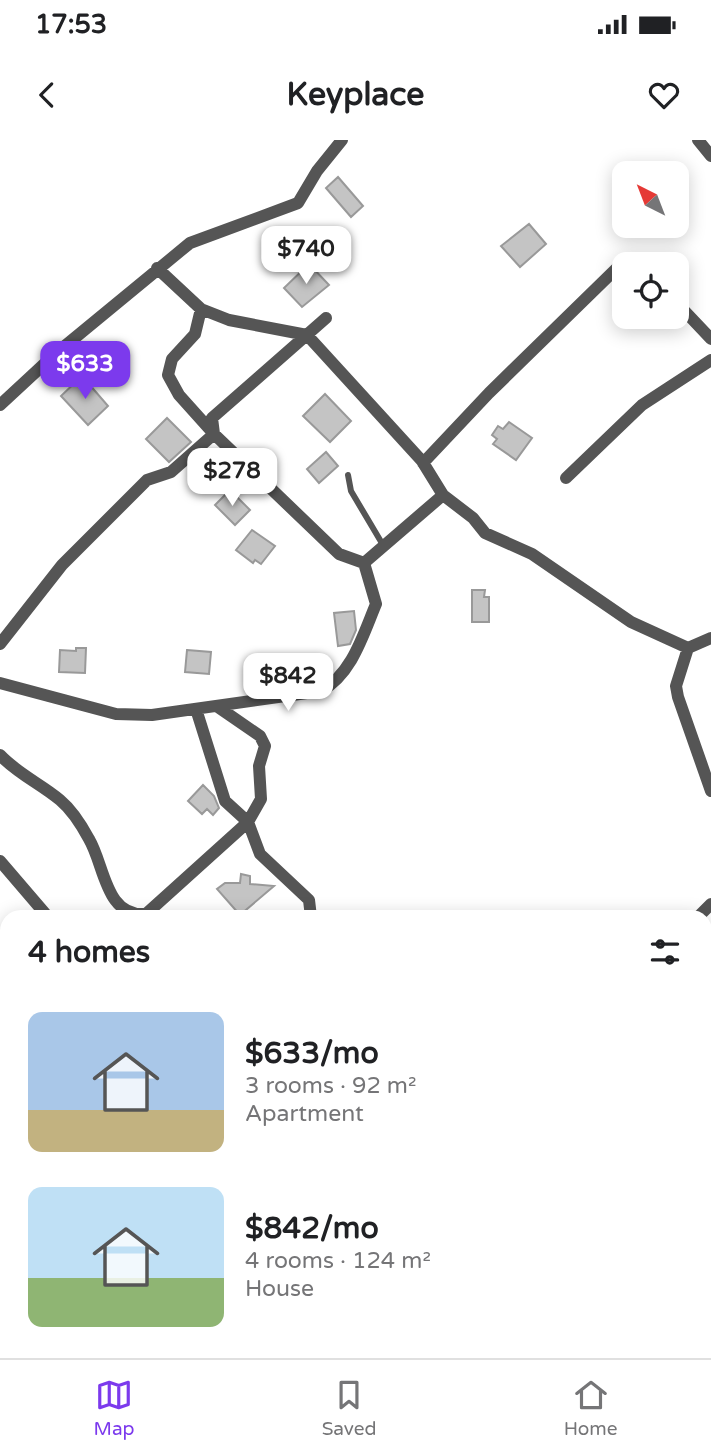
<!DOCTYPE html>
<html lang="en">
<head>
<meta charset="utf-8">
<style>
	:root { --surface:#fff; --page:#f2f2f2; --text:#202124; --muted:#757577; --line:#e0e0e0; --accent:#7c3aed }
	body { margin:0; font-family:"Varela Round",sans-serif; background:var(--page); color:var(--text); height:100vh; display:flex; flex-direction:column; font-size:26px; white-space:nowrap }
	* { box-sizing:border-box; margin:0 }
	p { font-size:23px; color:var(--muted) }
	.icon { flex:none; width:38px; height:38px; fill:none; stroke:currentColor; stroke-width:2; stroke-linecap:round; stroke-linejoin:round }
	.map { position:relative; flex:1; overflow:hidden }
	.panel { position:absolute; left:0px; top:770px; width:712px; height:448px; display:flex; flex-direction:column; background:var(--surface); border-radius:21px 21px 0 0; box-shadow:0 4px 18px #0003 }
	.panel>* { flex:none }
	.needle { width:46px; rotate:318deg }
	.buttons { position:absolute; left:612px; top:21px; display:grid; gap:14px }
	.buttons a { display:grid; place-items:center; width:77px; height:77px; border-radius:14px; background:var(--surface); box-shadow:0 4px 18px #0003; font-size:35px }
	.price { position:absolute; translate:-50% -60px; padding:0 16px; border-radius:14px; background:#fff; color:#222; font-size:23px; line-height:46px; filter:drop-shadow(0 2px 4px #0008) }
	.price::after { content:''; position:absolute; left:50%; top:42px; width:21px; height:16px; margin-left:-10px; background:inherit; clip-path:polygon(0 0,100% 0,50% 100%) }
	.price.on { background:var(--accent); color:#fff }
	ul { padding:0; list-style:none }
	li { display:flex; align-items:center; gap:21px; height:175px; padding:0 28px }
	li span { display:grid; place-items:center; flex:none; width:196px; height:140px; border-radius:14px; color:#555 }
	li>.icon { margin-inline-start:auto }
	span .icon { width:84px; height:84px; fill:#fffc; stroke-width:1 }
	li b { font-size:30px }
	h2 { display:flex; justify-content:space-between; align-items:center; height:84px; padding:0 28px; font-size:30px }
	.status { display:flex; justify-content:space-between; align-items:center; height:49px; padding:0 35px; background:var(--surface); direction:ltr }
	.status svg { height:19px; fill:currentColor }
	header { display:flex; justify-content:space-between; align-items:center; height:91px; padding:0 28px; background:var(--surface); font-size:32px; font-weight:700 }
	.menu { display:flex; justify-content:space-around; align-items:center; height:98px; border-top:2px solid var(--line); background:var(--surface); font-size:19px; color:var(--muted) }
	.menu a { display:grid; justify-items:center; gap:4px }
	.menu .on { color:var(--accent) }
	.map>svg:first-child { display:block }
	.building { fill:#c4c4c4; stroke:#999; stroke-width:2 }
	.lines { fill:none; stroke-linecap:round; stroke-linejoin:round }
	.lane { stroke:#555; stroke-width:6 }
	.street { stroke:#555; stroke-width:12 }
</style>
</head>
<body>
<div class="status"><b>17:53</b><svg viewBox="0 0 49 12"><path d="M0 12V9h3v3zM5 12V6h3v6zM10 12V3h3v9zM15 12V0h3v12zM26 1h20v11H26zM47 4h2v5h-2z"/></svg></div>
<header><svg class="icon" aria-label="back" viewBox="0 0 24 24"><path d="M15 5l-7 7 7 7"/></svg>Keyplace<svg class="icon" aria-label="heart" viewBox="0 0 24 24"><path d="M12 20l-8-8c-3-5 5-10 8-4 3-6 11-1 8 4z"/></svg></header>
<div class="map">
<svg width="711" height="1218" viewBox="0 0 711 1218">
	<rect width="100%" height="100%" fill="#fff"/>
	<path class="building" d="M 338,37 L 363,66 L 351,77 L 326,48 Z
		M 529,84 L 546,104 L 520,127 L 501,106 Z
		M 309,124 L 329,145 L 302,167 L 284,148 Z
		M 82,236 L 108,266 L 88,285 L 61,256 Z
		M 325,254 L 351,281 L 330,302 L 303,276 Z
		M 167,278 L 191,302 L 169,322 L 146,299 Z
		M 509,282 L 532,298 L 516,320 L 493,304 L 497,299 L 492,295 L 498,286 L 503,289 Z
		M 326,312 L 338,326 L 319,343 L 307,329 Z
		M 230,350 L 250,370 L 235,385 L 215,365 Z
		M 252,390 L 275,406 L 261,424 L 255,420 L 253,423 L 236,410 Z
		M 472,450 L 485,450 L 484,457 L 489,457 L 489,482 L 472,482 Z
		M 354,471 L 356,490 L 350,504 L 338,506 L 334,473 Z
		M 76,508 L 86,508 L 85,533 L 59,532 L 60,510 L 76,511 Z
		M 187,510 L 211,512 L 209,534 L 185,532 Z
		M 203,645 L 214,656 L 219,668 L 213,675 L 207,669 L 202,674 L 188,661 Z
		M 241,734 L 250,736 L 250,744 L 274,746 L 240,775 L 217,749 L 225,743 L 240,743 Z"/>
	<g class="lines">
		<path class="lane" d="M 348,335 L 351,351 L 383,405"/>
		<path class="street" d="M 698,0 L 711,16
			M 626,124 L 639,121 L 642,124
			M 157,128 L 201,169 L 229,180 L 307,195 L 422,321 L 443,355 L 473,378 L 485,393 L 532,414 L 631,482 L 688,508
			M 677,163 L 711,199
			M 201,169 L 195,194 L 172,219 L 168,235 L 179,255 L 214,294 L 339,414 L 364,423
			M 0,265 L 54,215 L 190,103 L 298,63 L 317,31 L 342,0
			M 423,323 L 489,253 L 618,127 L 625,125
			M 566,338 L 642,265 L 711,220
			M 711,498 L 688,508 L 676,546 L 678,557 L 711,651
			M 0,504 L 62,425 L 147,340 L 171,332 L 214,294 L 212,278 L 326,178
			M 0,543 L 116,574 L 152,575 L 321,551 C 352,534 363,495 376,464 L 364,423 L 443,355
			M 196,569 L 225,661 L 248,682 L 260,714 L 309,760 L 311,777
			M 0,615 C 18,634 41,644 60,660 C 72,670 82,686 89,699 C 105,726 105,777 146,774 L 248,682 L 261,659 L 259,626 L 265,606 L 260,596 L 218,567
			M 0,721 L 48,777
			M 698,777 L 711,764
			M 705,869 L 711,888
			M 705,1055 L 711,1055
			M 0,1105 L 7,1113
			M 0,1207 L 7,1201
			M 97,1211 L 104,1218
			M 196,1211 L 200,1218
			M 432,1211 L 439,1218
			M 668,1211 L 671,1218
			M 504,1218 L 513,1211"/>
	</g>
</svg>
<div class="buttons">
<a><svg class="needle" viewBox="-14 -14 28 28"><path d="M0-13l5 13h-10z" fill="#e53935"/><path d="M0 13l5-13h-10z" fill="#757577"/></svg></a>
<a><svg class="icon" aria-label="locate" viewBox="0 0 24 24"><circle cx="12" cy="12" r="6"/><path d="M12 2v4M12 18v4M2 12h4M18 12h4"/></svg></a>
</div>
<b class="price" style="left:306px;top:146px">$740</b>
<b class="price on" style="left:85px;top:261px">$633</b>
<b class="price" style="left:232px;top:368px">$278</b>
<b class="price" style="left:288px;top:573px">$842</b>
<section class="panel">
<h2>4 homes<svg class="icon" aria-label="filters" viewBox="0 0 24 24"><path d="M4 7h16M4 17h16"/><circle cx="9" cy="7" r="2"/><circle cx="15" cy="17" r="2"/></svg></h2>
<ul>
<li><span style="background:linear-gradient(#a9c7e8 70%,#c2b280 0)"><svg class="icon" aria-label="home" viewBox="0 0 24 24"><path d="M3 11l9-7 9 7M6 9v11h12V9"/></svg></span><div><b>$633/mo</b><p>3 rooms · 92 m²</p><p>Apartment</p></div></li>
<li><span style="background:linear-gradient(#bfe0f5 65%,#8fb573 0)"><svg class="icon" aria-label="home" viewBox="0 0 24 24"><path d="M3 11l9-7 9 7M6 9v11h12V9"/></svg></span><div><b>$842/mo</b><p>4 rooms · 124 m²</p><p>House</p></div></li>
</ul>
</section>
</div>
<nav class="menu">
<a class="on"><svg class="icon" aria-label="map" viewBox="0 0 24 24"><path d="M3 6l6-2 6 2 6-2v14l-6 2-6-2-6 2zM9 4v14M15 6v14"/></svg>Map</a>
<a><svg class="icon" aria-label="saved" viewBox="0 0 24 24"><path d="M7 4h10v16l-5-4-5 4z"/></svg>Saved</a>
<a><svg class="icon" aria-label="home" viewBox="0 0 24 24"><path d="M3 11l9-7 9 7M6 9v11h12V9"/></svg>Home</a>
</nav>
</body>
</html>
